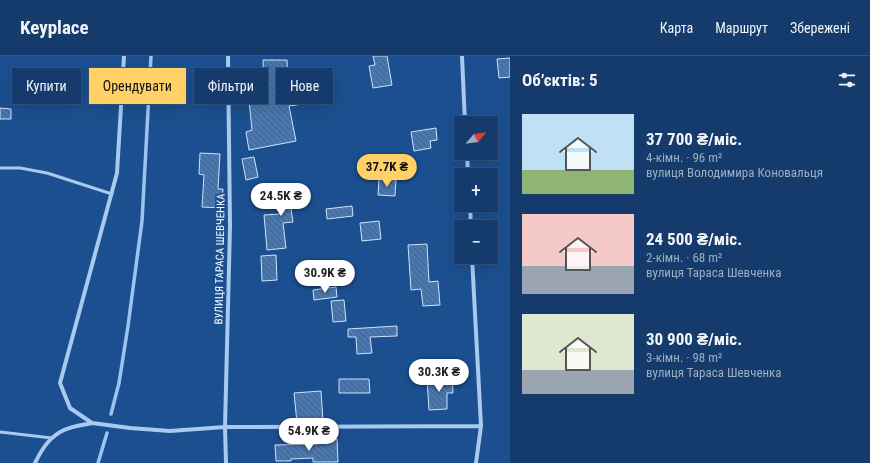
<!DOCTYPE html>
<html lang="uk">
<head>
<meta charset="utf-8">
<style>
	:root { --surface:#143b6b; --page:#1d4271; --text:#f1f3f6; --muted:#9dadc1; --line:#33557e; --accent:#ffd166 }
	body { margin:0; font-family:"Roboto Condensed",sans-serif; background:var(--page); color:var(--text); height:100vh; display:flex; flex-direction:column; font-size:15px; white-space:nowrap }
	* { box-sizing:border-box; margin:0 }
	p { font-size:13px; color:var(--muted) }
	.icon { flex:none; width:22px; height:22px; fill:none; stroke:currentColor; stroke-width:2; stroke-linecap:round; stroke-linejoin:round }
	.map { position:relative; flex:1; overflow:hidden }
	.side { display:flex; flex-direction:column; background:var(--surface); width:360px }
	.side>* { flex:none }
	.top-card { position:absolute; left:12px; top:12px; width:380px; height:36px; display:flex; gap:8px }
	.needle { width:26px; rotate:61deg }
	.controls { position:absolute; left:454px; top:60px; display:grid; gap:8px }
	.controls a { display:grid; place-items:center; width:44px; height:44px; border-radius:0px; background:var(--surface); box-shadow:0 4px 16px #0002,0 0 0 1px var(--line); font-size:20px }
	.price { position:absolute; translate:-50% -34px; padding:0 9px; border-radius:14px; background:#fff; color:#222; font-size:13px; line-height:26px; filter:drop-shadow(0 1px 2px #0008) }
	.price::after { content:''; position:absolute; left:50%; top:24px; width:12px; height:9px; margin-left:-6px; background:inherit; clip-path:polygon(0 0,100% 0,50% 100%) }
	.price.selected { background:var(--accent); color:#111 }
	ul { padding:0; list-style:none }
	li { display:flex; align-items:center; gap:12px; height:100px; padding:0 12px }
	li span { display:grid; place-items:center; flex:none; width:112px; height:80px; border-radius:0px; color:#555 }
	li>.icon { margin-inline-start:auto }
	span .icon { width:48px; height:48px; fill:#fffc; stroke-width:1 }
	li b { font-size:17px }
	h2 { display:flex; justify-content:space-between; align-items:center; height:48px; padding:0 12px; font-size:17px }
	.tag { padding:0 14px; border-radius:0px; background:var(--surface); box-shadow:0 4px 16px #0002,0 0 0 1px var(--line); font-size:14px; line-height:36px }
	.tag.selected { background:var(--accent); color:#111 }
	header { display:flex; align-items:center; gap:24px; box-sizing:border-box; height:56px; padding:0 20px; background:var(--surface); border-bottom:1px solid var(--line) }
	header strong { font-size:19px }
	nav { display:flex; gap:22px; margin-inline-start:auto; font-size:14px }
	main { display:flex; flex:1; min-height:0 }
	.map>svg:first-child { display:block }
	.lines { fill:none; stroke-linecap:round; stroke-linejoin:round }
	.stream { stroke:#9cc4f0; stroke-width:3.5 }
	.building { fill:url(#building-back-hatch); stroke:#cfe3fa }
	.service { stroke:#a9c9ee; stroke-width:3 }
	.minor { stroke:#a9c9ee; stroke-width:4 }
	.labels { text-anchor:middle; dominant-baseline:central; stroke-width:3.5; stroke-linejoin:round; paint-order:stroke }
	.street-label { font-size:11px; fill:#fff; stroke:#1b4f8f }
</style>
</head>
<body>
<header>
<strong>Keyplace</strong>
<nav><a>Карта</a><a>Маршрут</a><a>Збережені</a></nav>
</header>
<main>
<div class="map">
<svg width="510" height="407" viewBox="0 0 510 407">
	<defs>
		<pattern id="building-back-hatch" width="6" height="6" patternUnits="userSpaceOnUse"><rect width="6" height="6" fill="#4478b7"/><path d="M-1 5l2 2M0 0l6 6M5-1l2 2" fill="none" stroke="#486282"/></pattern>
	</defs>
	<rect width="100%" height="100%" fill="#1b4f8f"/>
	<g class="lines">
		<path class="stream" d="M 111,358 L 119,327 L 128,270 L 142,165 L 151,0
			M 98,407 L 107,377"/>
	</g>
	<path class="building" d="M 373,0 L 387,0 L 392,29 L 373,32 L 369,10 L 375,9 Z
		M 510,2 L 510,21 L 499,22 L 497,3 Z
		M 263,4 L 287,4 L 288,29 L 300,27 L 303,48 L 289,50 L 296,85 L 249,94 L 246,76 L 252,74 L 248,34 L 264,33 Z
		M 204,28 L 222,29 L 222,44 L 204,44 Z
		M 0,52 L 11,53 L 11,63 L 0,63 Z
		M 436,72 L 437,84 L 430,85 L 431,92 L 414,95 L 411,76 Z
		M 200,97 L 220,98 L 218,133 L 223,133 L 222,152 L 202,151 L 204,119 L 199,118 Z
		M 254,101 L 258,121 L 246,124 L 242,103 Z
		M 379,123 L 396,124 L 395,140 L 378,139 Z
		M 298,130 L 301,151 L 291,153 L 293,166 L 283,167 L 286,192 L 267,194 L 264,159 L 280,158 L 276,133 Z
		M 352,150 L 353,160 L 327,163 L 326,153 Z
		M 379,165 L 381,183 L 362,185 L 360,167 Z
		M 427,188 L 429,226 L 438,225 L 440,249 L 423,250 L 421,233 L 411,234 L 408,189 Z
		M 276,199 L 277,224 L 262,225 L 261,200 Z
		M 336,231 L 337,241 L 314,244 L 313,234 Z
		M 344,244 L 346,265 L 333,266 L 331,245 Z
		M 397,270 L 397,280 L 370,281 L 372,297 L 357,298 L 356,281 L 348,281 L 348,273 Z
		M 452,321 L 453,337 L 447,337 L 447,353 L 429,354 L 427,323 Z
		M 339,323 L 369,323 L 370,337 L 339,337 Z
		M 321,335 L 323,365 L 297,367 L 294,337 Z
		M 318,383 L 337,383 L 338,406 L 313,406 L 313,402 L 291,403 L 291,405 L 276,405 L 275,389 L 318,388 Z"/>
	<g class="lines">
		<path class="service" d="M 0,112 L 20,112 L 47,117 L 112,138
			M 0,376 L 52,382"/>
		<path class="minor" d="M 124,0 L 117,117 L 60,327 L 70,352 L 92,367 L 130,372 L 170,375 L 225,371 L 481,370
			M 462,0 L 465,67
			M 467,97 L 468,119
			M 470,149 L 471,171
			M 472,201 L 481,370 L 476,407
			M 35,407 C 42,393 49,381 64,374 C 73,370 83,369 92,367
			M 226,407 L 225,371 L 230,170 L 228,0"/>
	</g>
	<g class="labels">
		<g class="street-label">
			<text transform="translate(220 203) rotate(-89)">ВУЛИЦЯ ТАРАСА ШЕВЧЕНКА</text>
		</g>
	</g>
</svg>
<div class="controls">
<a><svg class="needle" viewBox="-14 -14 28 28"><path d="M0-13l5 13h-10z" fill="#e53935"/><path d="M0 13l5-13h-10z" fill="#9dadc1"/></svg></a>
<a>+</a>
<a>−</a>
</div>
<b class="price selected" style="left:387px;top:132px">37.7K ₴</b>
<b class="price" style="left:281px;top:161px">24.5K ₴</b>
<b class="price" style="left:325px;top:238px">30.9K ₴</b>
<b class="price" style="left:439px;top:337px">30.3K ₴</b>
<b class="price" style="left:309px;top:396px">54.9K ₴</b>
<div class="top-card">
<a class="tag">Купити</a>
<a class="tag selected">Орендувати</a>
<a class="tag">Фільтри</a>
<a class="tag">Нове</a>
</div>
</div>
<section class="side">
<h2>Об’єктів: 5<svg class="icon" aria-label="filters" viewBox="0 0 24 24"><path d="M4 7h16M4 17h16"/><circle cx="9" cy="7" r="2"/><circle cx="15" cy="17" r="2"/></svg></h2>
<ul>
<li><span style="background:linear-gradient(#bfe0f5 70%,#8fb573 0)"><svg class="icon" aria-label="home" viewBox="0 0 24 24"><path d="M3 11l9-7 9 7M6 9v11h12V9"/></svg></span><div><b>37 700 ₴/міс.</b><p>4-кімн. · 96 m²</p><p>вулиця Володимира Коновальця</p></div></li>
<li><span style="background:linear-gradient(#f6c9c9 65%,#9aa5b1 0)"><svg class="icon" aria-label="home" viewBox="0 0 24 24"><path d="M3 11l9-7 9 7M6 9v11h12V9"/></svg></span><div><b>24 500 ₴/міс.</b><p>2-кімн. · 68 m²</p><p>вулиця Тараса Шевченка</p></div></li>
<li><span style="background:linear-gradient(#dfe7d0 70%,#9aa5b1 0)"><svg class="icon" aria-label="home" viewBox="0 0 24 24"><path d="M3 11l9-7 9 7M6 9v11h12V9"/></svg></span><div><b>30 900 ₴/міс.</b><p>3-кімн. · 98 m²</p><p>вулиця Тараса Шевченка</p></div></li>
</ul>
</section>
</main>
</body>
</html>
